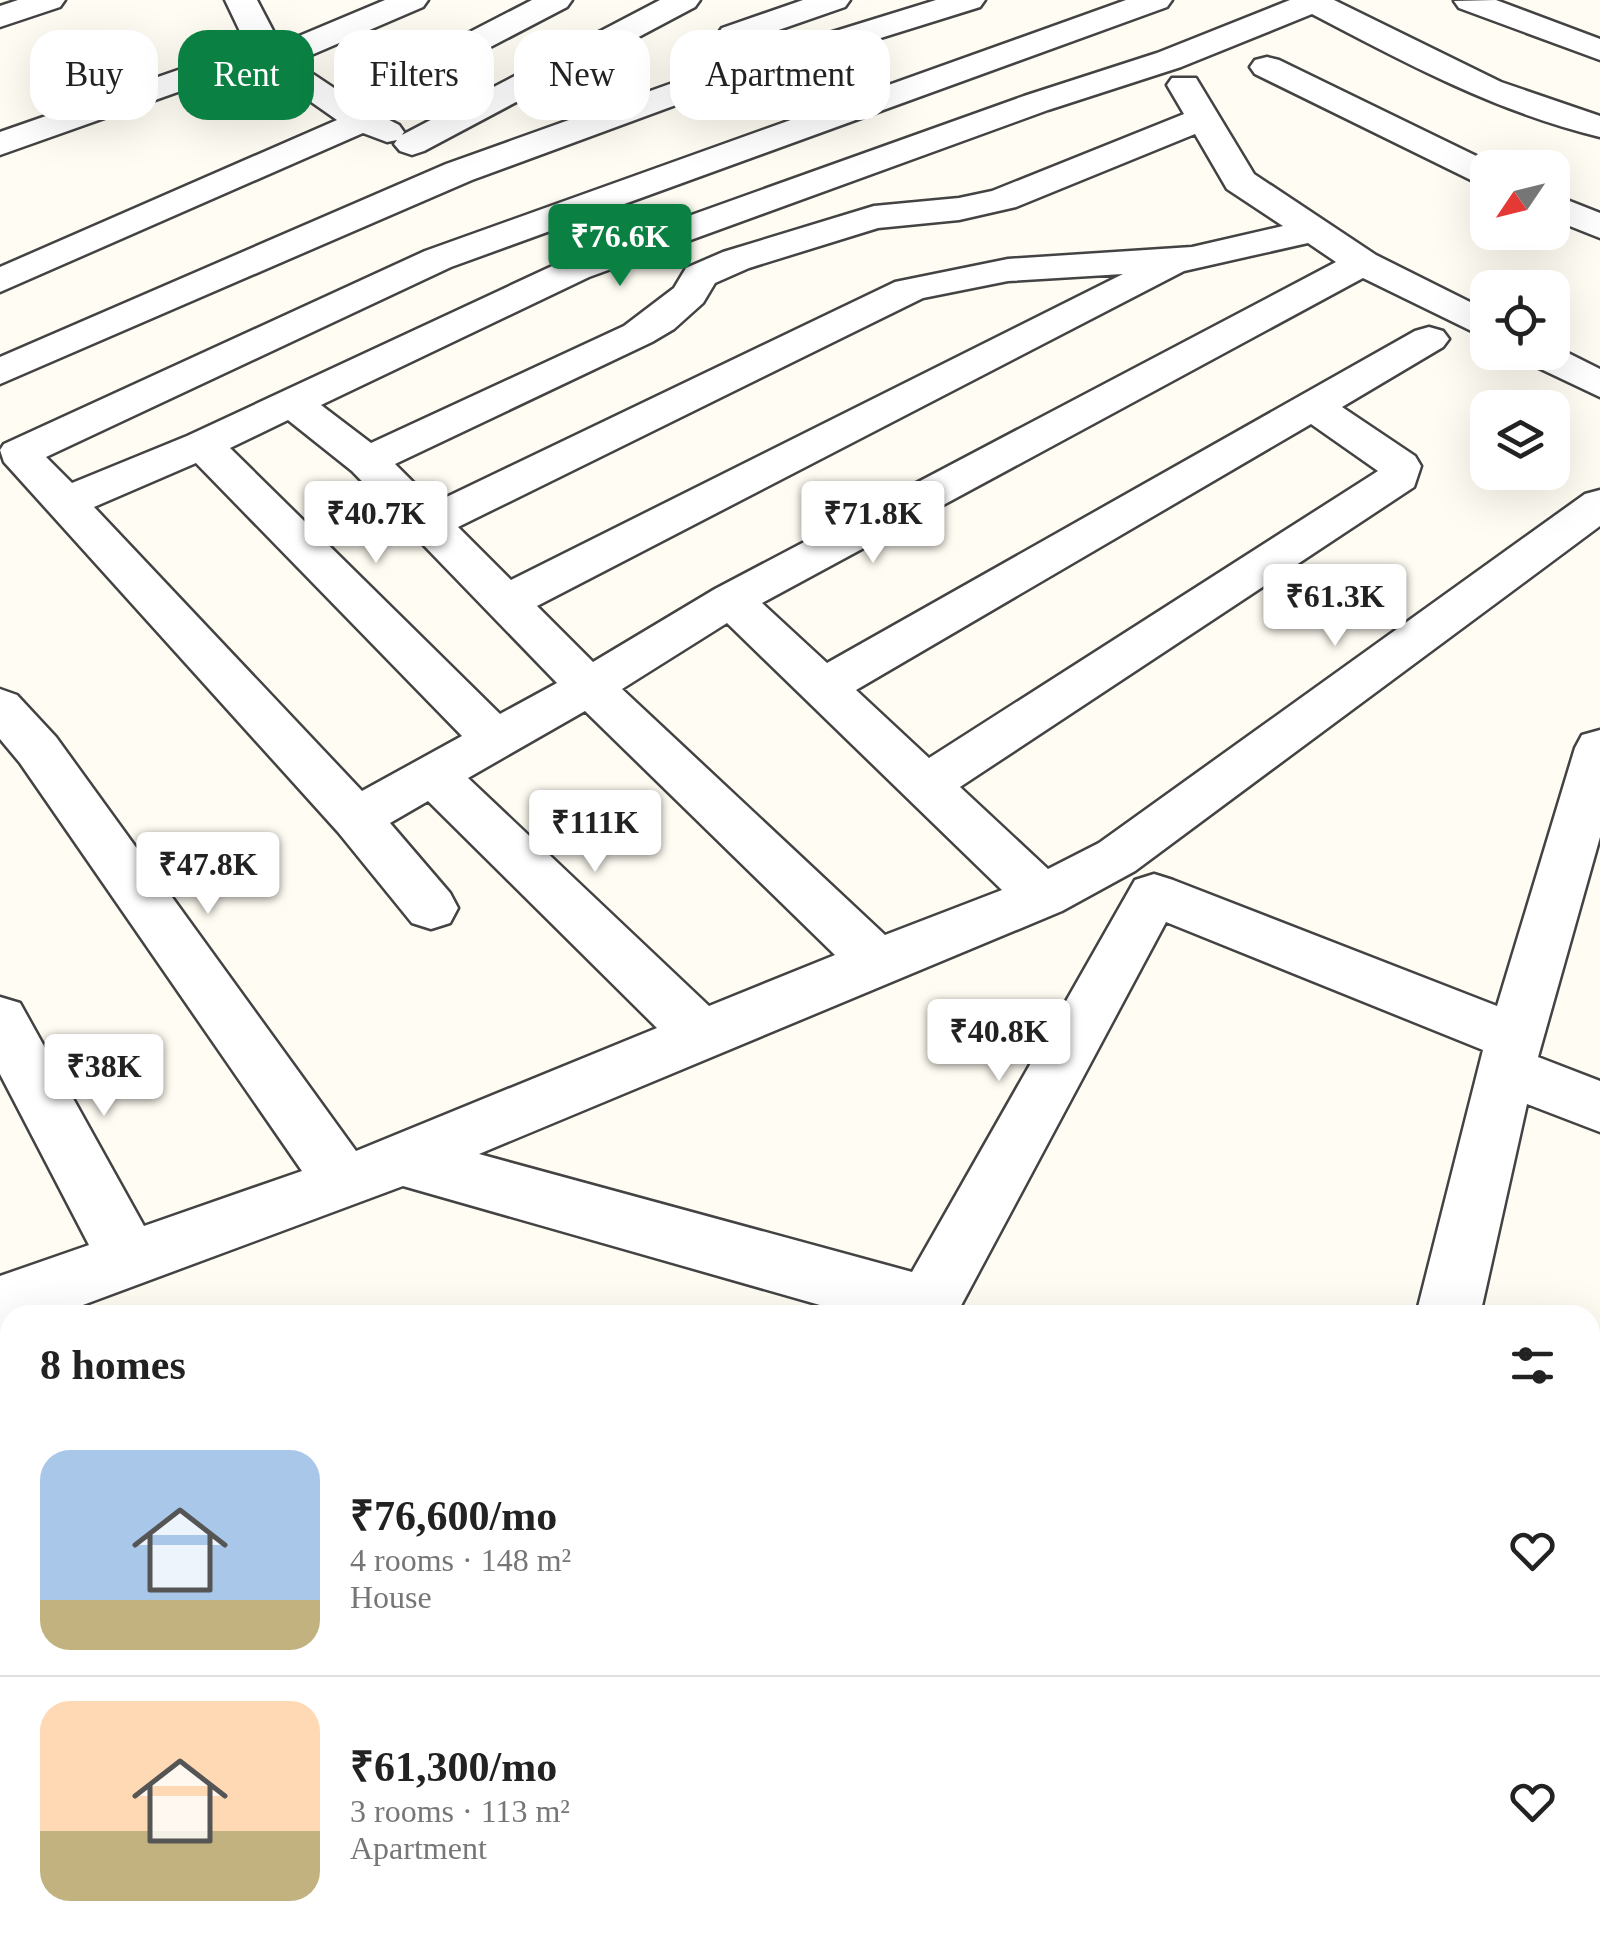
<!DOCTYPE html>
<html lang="en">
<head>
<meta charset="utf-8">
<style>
	:root { --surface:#fff; --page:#f6f6f6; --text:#222; --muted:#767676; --line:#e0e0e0; --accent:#0b8043 }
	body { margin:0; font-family:Georgia,serif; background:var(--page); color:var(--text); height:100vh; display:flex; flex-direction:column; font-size:38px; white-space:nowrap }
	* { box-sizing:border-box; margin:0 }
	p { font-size:32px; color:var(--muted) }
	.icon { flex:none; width:55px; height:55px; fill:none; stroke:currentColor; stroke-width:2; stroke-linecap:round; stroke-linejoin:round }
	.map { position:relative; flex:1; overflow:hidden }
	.side { position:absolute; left:0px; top:1305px; width:1600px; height:642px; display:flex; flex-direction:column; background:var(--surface); border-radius:30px 30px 0 0; box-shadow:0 10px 40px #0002 }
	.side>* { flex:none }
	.guide { position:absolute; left:30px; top:30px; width:1000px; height:90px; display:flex; gap:20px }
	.needle { width:65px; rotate:235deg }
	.buttons { position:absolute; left:1470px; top:150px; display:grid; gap:20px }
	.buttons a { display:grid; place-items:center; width:100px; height:100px; border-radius:20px; background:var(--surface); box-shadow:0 10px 40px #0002; font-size:50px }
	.price { position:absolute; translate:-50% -85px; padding:0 22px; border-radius:10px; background:#fff; color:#222; font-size:32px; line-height:65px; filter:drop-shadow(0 2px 5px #0008) }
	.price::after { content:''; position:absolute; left:50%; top:60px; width:30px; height:22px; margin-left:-15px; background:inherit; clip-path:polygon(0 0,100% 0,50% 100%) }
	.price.on { background:var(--accent); color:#fff }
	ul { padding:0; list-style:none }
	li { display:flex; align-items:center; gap:30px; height:250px; padding:0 40px }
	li+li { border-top:2px solid var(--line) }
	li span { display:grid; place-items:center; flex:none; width:280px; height:200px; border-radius:30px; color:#555 }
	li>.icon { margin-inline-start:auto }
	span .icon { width:120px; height:120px; fill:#fffc; stroke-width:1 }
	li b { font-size:42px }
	h2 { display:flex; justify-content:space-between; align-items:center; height:120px; padding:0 40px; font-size:42px }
	.pill { padding:0 35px; border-radius:30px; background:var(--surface); box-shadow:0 10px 40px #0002; font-size:35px; line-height:90px }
	.pill.on { background:var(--accent); color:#fff }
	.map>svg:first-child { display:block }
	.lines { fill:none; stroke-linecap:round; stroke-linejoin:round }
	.minor-casing { stroke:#434343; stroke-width:5 }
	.minor { fill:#fff; fill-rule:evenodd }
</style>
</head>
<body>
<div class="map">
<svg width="1600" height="1947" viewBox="0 0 1600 1947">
	<rect width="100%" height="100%" fill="#fffcf3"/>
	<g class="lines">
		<defs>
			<path id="minor" d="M 18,0 L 65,0 L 60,7 L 0,27 L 0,6 Z
				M 225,0 L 257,0 L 280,44 L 385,0 L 428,0 L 423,7 L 295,62 L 346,96 L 532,0 L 572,0 L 567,7 L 370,110 L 399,125 L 404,132 L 402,135 L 660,0 L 700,0 L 695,7 L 424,151 L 412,155 L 400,151 L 394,144 L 397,140 L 387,142 L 363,133 L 0,292 L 0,267 L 337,120 L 257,64 L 0,155 L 0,132 L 247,46 Z
				M 803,0 L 850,0 L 845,7 L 744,42 L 722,42 L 717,35 L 722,28 Z
				M 936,0 L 985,0 L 980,7 L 733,84 L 472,180 L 0,384 L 0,357 L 446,164 L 709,70 Z
				M 1126,0 L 1172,0 L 1167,7 L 451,267 L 46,457 L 72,483 L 187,436 L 563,261 L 1024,96 L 1157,53 L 1290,0 L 1334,0 L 1501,82 L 1600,116 L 1600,137 C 1497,112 1405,63 1312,14 L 1181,67 L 1048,110 L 589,277 L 321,405 L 371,443 L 624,326 L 674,288 L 686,268 L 723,252 L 874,206 L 959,198 L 992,191 L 1184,114 L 1167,85 L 1172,78 L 1196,78 L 1254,174 L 1376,255 L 1488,311 L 1488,339 L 1363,278 L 762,603 L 827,663 L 1415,331 L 1429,327 L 1443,331 L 1449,339 L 1443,347 L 1342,407 L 1415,456 L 1421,466 L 1414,487 L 960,787 L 1048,869 L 1099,843 L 1585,494 L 1600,490 L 1600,526 L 1135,871 L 1062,911 L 479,1154 L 912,1272 L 1135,880 L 1154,874 L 1173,880 L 1497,1006 L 1575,748 L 1582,735 L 1600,730 L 1600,837 L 1538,1057 L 1600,1081 L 1600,1132 L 1527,1104 L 1480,1315 L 1416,1315 L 1483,1050 L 1166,922 L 956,1315 L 855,1315 L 403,1186 L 56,1315 L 10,1315 L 10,1332 L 0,1336 L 0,1276 L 89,1245 L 0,1074 L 0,997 L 20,1003 L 144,1226 L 302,1171 L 20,763 L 0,739 L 0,689 L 17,695 L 56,737 L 356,1151 L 657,1028 L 428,801 L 390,823 L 450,893 L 458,908 L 450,923 L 431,929 L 412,923 L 338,832 L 4,462 L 0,450 L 4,444 L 425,251 ZM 1195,134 L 1227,189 L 1283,226 L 1192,247 L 1008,259 L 895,282 L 434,503 L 395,464 L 652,342 L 674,329 L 703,303 L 715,283 L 749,268 L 878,228 L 959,220 L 1016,207 ZM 1308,243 L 1336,262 L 715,589 L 593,662 L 537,606 L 1184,271 ZM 1123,274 L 511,580 L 458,527 L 923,298 L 1008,281 ZM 288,420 L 352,471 L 557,683 L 500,714 L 230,448 ZM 1311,424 L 1378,471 L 929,758 L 856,690 ZM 196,463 L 462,736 L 362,791 L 94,507 ZM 727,623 L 1002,890 L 885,935 L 622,689 ZM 585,711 L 835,955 L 709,1006 L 468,778 Z
				M 1496,0 L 1600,39 L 1600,60 L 1459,8 L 1454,1 Z
				M 1267,57 L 1279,60 L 1501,168 L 1488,168 L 1488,185 L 1475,182 L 1255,74 L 1250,67 L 1255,60 Z
				M 1552,194 L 1600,213 L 1600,238 L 1552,219 Z
				M 1552,345 L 1600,369 L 1600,397 L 1522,360 L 1516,352 L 1552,352 Z
				M 10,1736 L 10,1814 L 0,1818 L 0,1740 Z
				M 318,1938 L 402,1938 L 398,1947 L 314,1947 Z
				M 592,1938 L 681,1938 L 685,1947 L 596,1947 Z
				M 1255,1938 L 1333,1938 L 1331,1947 L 1253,1947 Z
				M 1403,1938 L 1496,1938 L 1500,1947 L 1407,1947 Z"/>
		</defs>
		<use href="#minor" class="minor-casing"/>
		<use href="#minor" class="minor"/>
	</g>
</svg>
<div class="buttons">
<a><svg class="needle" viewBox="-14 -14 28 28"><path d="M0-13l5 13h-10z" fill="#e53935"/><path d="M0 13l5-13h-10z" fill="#767676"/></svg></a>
<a><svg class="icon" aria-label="locate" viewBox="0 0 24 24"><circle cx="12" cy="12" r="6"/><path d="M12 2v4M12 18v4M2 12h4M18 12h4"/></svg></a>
<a><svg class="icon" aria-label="layers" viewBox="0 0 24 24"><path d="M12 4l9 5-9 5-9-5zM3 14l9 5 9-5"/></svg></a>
</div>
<b class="price on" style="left:620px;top:289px">₹76.6K</b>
<b class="price" style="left:376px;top:566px">₹40.7K</b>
<b class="price" style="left:873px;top:566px">₹71.8K</b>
<b class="price" style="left:1335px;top:649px">₹61.3K</b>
<b class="price" style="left:595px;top:875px">₹111K</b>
<b class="price" style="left:208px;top:917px">₹47.8K</b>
<b class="price" style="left:999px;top:1084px">₹40.8K</b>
<b class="price" style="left:104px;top:1119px">₹38K</b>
<div class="guide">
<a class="pill">Buy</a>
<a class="pill on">Rent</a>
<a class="pill">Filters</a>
<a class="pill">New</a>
<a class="pill">Apartment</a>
</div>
<section class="side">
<h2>8 homes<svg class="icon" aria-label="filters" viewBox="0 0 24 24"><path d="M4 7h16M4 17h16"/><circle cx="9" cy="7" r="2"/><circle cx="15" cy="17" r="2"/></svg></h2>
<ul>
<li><span style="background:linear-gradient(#a9c7e8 75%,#c2b280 0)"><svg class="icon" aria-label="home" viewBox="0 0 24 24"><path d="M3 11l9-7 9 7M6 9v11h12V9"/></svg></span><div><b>₹76,600/mo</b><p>4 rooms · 148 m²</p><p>House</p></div><svg class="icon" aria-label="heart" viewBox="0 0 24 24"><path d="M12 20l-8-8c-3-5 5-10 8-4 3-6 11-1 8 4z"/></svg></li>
<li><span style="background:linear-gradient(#ffd9b3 65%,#c2b280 0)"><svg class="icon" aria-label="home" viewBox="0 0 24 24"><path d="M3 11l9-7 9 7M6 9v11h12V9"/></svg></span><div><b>₹61,300/mo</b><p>3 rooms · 113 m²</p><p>Apartment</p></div><svg class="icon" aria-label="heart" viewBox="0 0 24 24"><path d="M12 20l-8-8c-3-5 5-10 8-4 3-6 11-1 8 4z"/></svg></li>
</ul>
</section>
</div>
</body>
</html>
